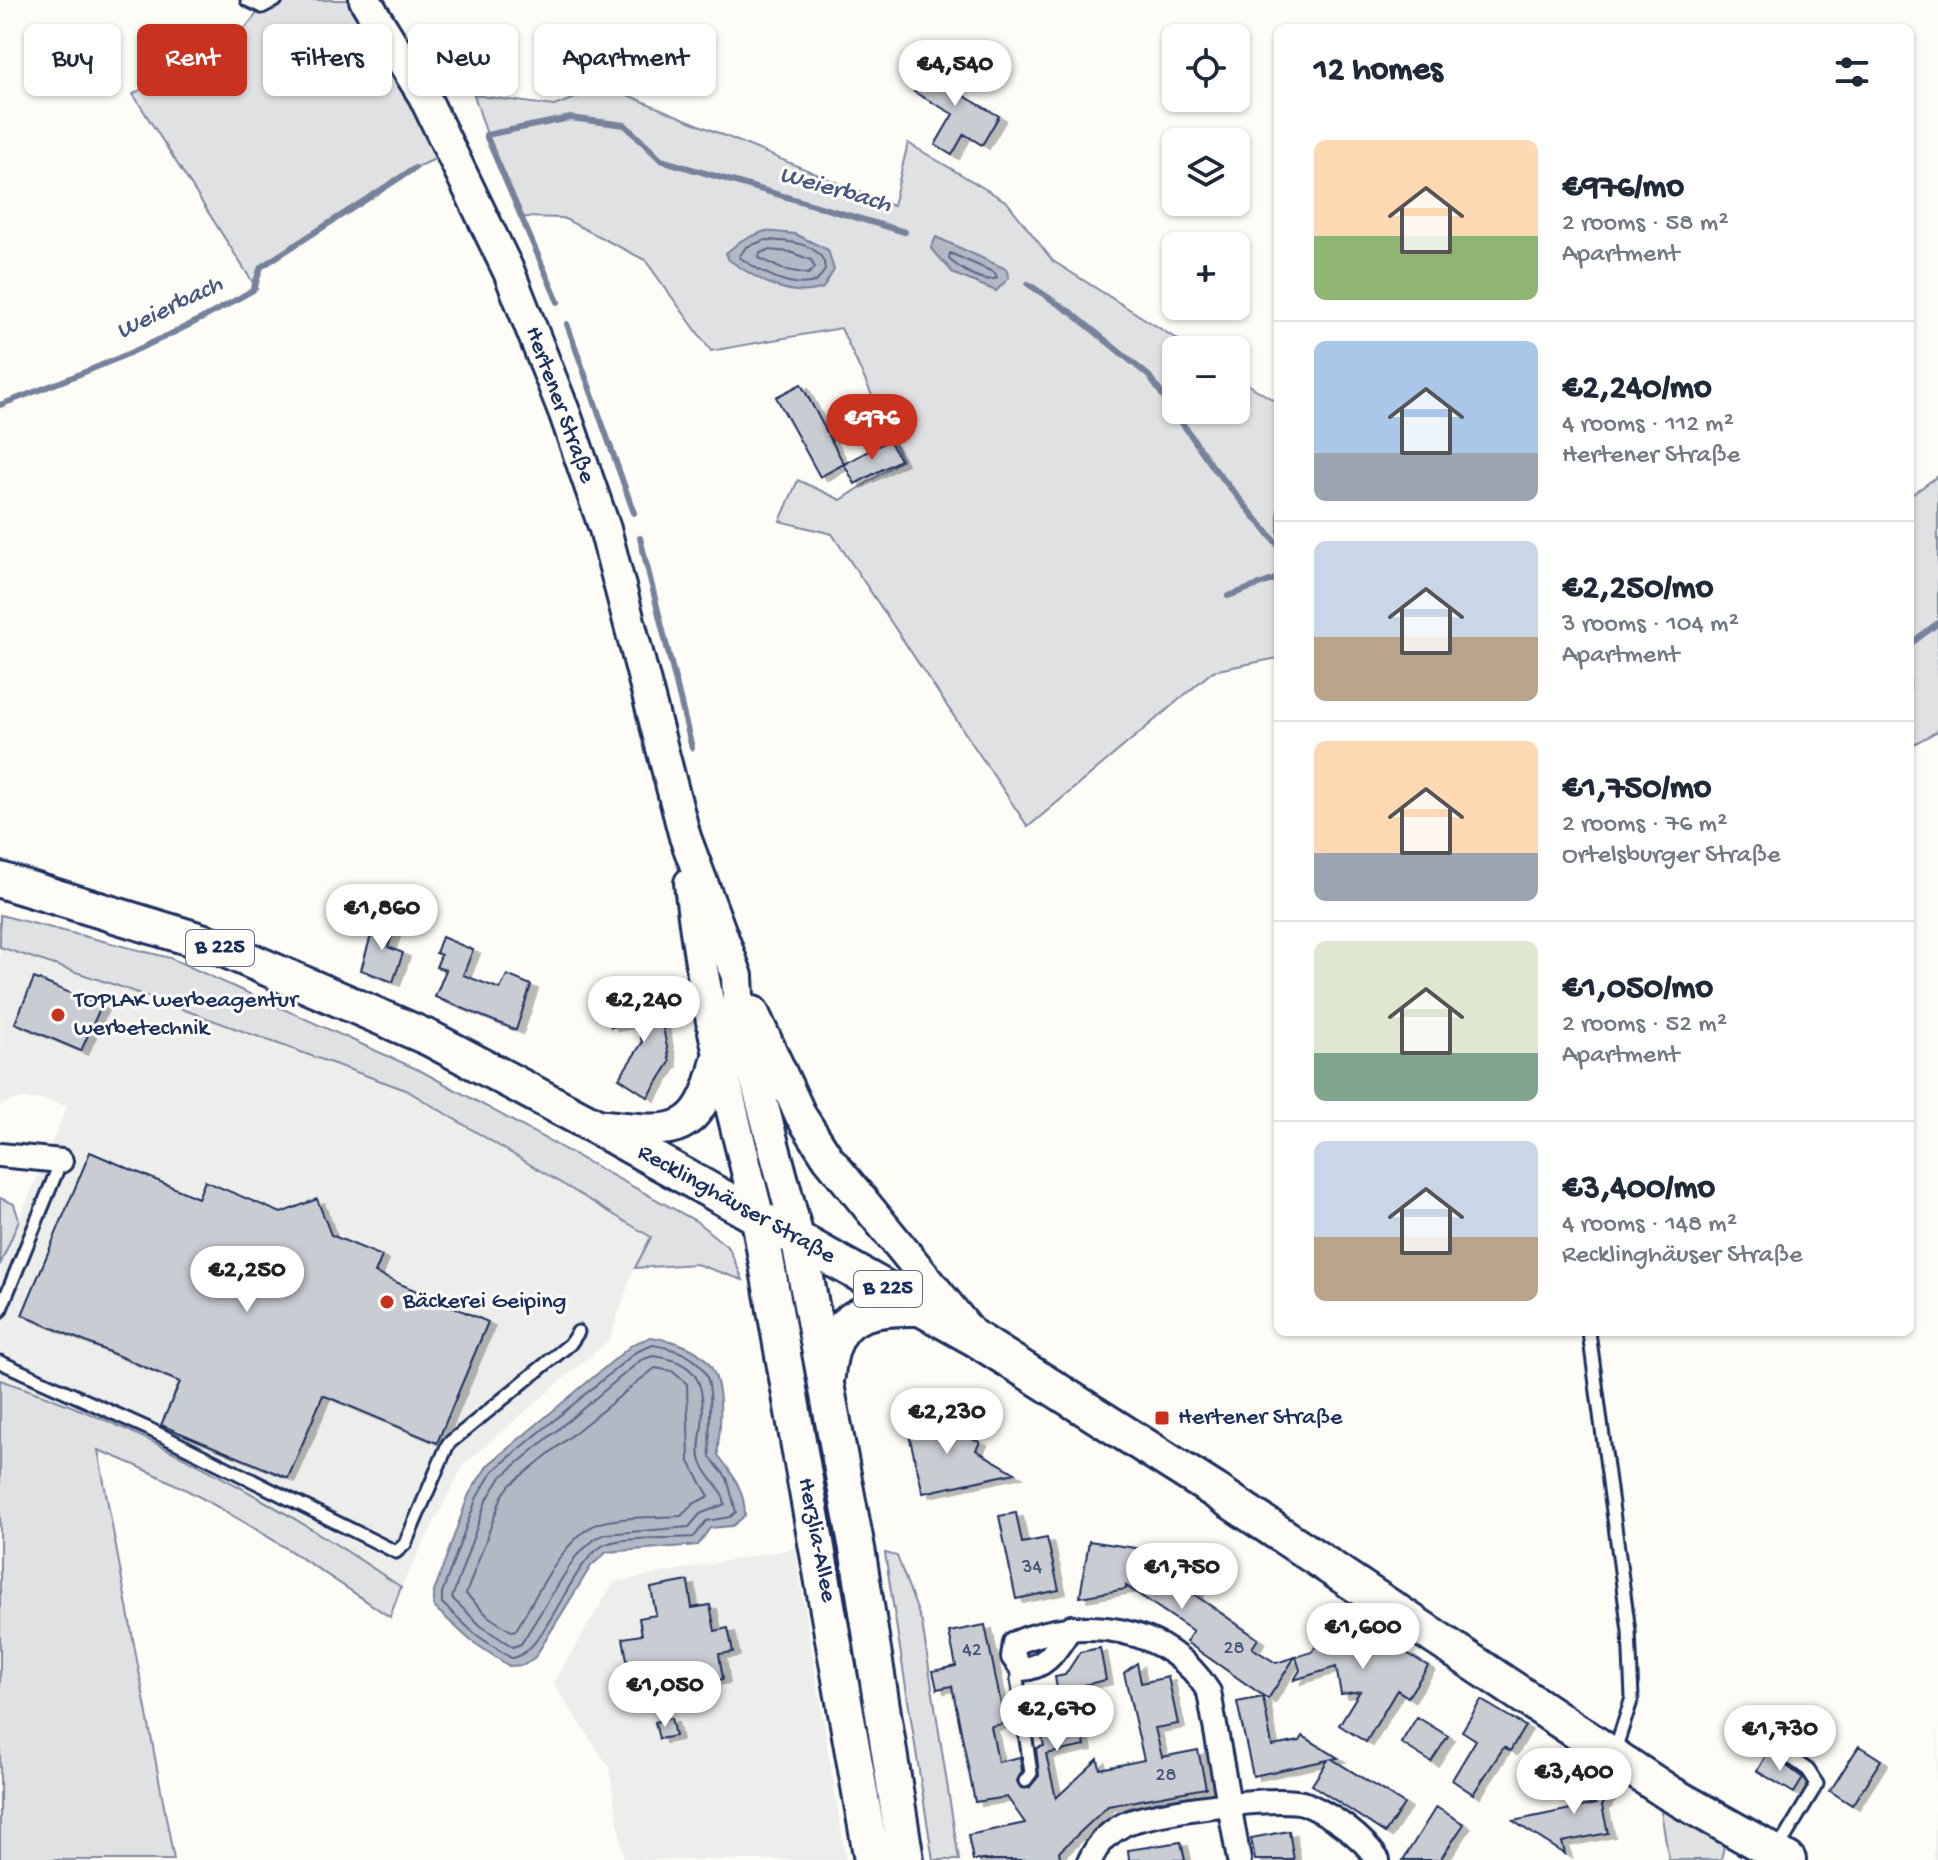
<!DOCTYPE html>
<html lang="en">
<head>
<meta charset="utf-8">
<style>
	:root { --surface:#fff; --page:#f2f2f3; --text:#1f2937; --muted:#747a83; --line:#e0e1e3; --accent:#c8321e }
	body { margin:0; font-family:"Gochi Hand",sans-serif; background:var(--page); color:var(--text); height:100vh; display:flex; flex-direction:column; font-size:30px; white-space:nowrap }
	* { box-sizing:border-box; margin:0 }
	p { font-size:26px; color:var(--muted) }
	.icon { flex:none; width:44px; height:44px; fill:none; stroke:currentColor; stroke-width:2; stroke-linecap:round; stroke-linejoin:round }
	.map { position:relative; flex:1; overflow:hidden }
	.side { position:absolute; left:1274px; top:24px; width:640px; height:1312px; display:flex; flex-direction:column; background:var(--surface); border-radius:12px; box-shadow:0 2px 6px #0004 }
	.side>* { flex:none }
	.banner { position:absolute; left:24px; top:24px; width:760px; height:72px; display:flex; gap:16px }
	.controls { position:absolute; left:1162px; top:24px; display:grid; gap:16px }
	.controls a { display:grid; place-items:center; width:88px; height:88px; border-radius:12px; background:var(--surface); box-shadow:0 2px 6px #0004; font-size:40px }
	.price { position:absolute; translate:-50% -68px; padding:0 18px; border-radius:28px; background:#fff; color:#222; font-size:26px; line-height:52px; filter:drop-shadow(0 2px 4px #0008) }
	.price::after { content:''; position:absolute; left:50%; top:48px; width:24px; height:18px; margin-left:-12px; background:inherit; clip-path:polygon(0 0,100% 0,50% 100%) }
	.price.on { background:var(--accent); color:#fff }
	ul { padding:0; list-style:none }
	li { display:flex; align-items:center; gap:24px; height:200px; padding:0 40px }
	li+li { border-top:2px solid var(--line) }
	li span { display:grid; place-items:center; flex:none; width:224px; height:160px; border-radius:12px; color:#555 }
	li>.icon { margin-inline-start:auto }
	span .icon { width:96px; height:96px; fill:#fffc; stroke-width:1 }
	li b { font-size:34px }
	h2 { display:flex; justify-content:space-between; align-items:center; height:96px; padding:0 40px; font-size:34px }
	.pill { padding:0 28px; border-radius:12px; background:var(--surface); box-shadow:0 2px 6px #0004; font-size:28px; line-height:72px }
	.pill.on { background:var(--accent); color:#fff }
	.map>svg:first-child { display:block }
	.built { fill:#edeeec }
	.green { fill:#e0e1e3; stroke:#7e88a0; stroke-width:2 }
	.water { fill:#b3b8c5; stroke:#76819c; stroke-width:2 }
	.lines { fill:none; stroke-linecap:round; stroke-linejoin:round }
	.shore { stroke:#586687; stroke-width:2 }
	.stream { stroke:#76819c; stroke-width:6 }
	.building { fill:#c9ccd3; stroke:#1b2f5e; stroke-width:2; filter:url(#shadow) }
	.service-casing { stroke:#1b2f5e; stroke-width:17 }
	.minor-casing { stroke:#1b2f5e; stroke-width:28 }
	.secondary-casing { stroke:#1b2f5e; stroke-width:36 }
	.primary-casing { stroke:#1b2f5e; stroke-width:40 }
	.service { stroke:#fdfcf7; stroke-width:11 }
	.minor { stroke:#fdfcf7; stroke-width:22 }
	.secondary { stroke:#fdfcf7; stroke-width:30 }
	.primary { stroke:#fdfcf7; stroke-width:34 }
	.poi-dot { fill:#c8321e; stroke:#fdfcf7; stroke-width:3 }
	.labels { text-anchor:middle; dominant-baseline:central; stroke-width:6; stroke-linejoin:round; paint-order:stroke }
	.number-label { font-size:20px; fill:#46567b }
	.shield { fill:#fdfcf7; stroke:#5f6c8c; stroke-width:2 }
	.shield-label { font-size:22px; font-weight:bold; fill:#1b2f5e }
	.street-label { font-size:24px; fill:#1b2f5e; stroke:#fdfcf7 }
	.poi-label { font-size:24px; fill:#1b2f5e; stroke:#fdfcf7; text-anchor:start }
	.water-label { font-size:26px; font-style:italic; fill:#49587d; stroke:#fdfcf7 }
</style>
</head>
<body>
<div class="map">
<svg width="1938" height="1860" viewBox="0 0 1938 1860">
	<defs>
		<filter id="shadow"><feDropShadow dx="7" dy="4" stdDeviation="0" flood-color="#0004"/></filter>
	</defs>
	<rect width="100%" height="100%" fill="#fdfcf7"/>
	<filter id="ink" filterUnits="userSpaceOnUse"><feTurbulence type="fractalNoise" baseFrequency=".0125" numOctaves="2"/><feDisplacementMap in="SourceGraphic" scale="16" xChannelSelector="R" yChannelSelector="G"/><feConvolveMatrix kernelMatrix="1 2 1 2 8 2 1 2 1" color-interpolation-filters="sRGB"/></filter>
	<g filter="url(#ink)">
		<path class="built" d="M 0,947 L 115,985 L 406,1090 L 652,1237 L 633,1271 L 610,1339 L 464,1464 L 401,1587 L 318,1531 L 230,1482 L 160,1446 L 0,1380 L 0,1265 L 67,1106 L 40,1099 L 18,1099 L 0,1105 Z
			M 795,1548 L 846,1860 L 624,1860 L 609,1767 L 553,1683 L 614,1582 Z
			M 1938,1716 L 1938,1860 L 1934,1860 Z"/>
		<path class="green" d="M 254,0 L 365,0 L 451,152 L 415,168 L 261,267 L 257,289 L 133,94 L 242,32 L 262,7 Z
			M 606,86 L 893,206 L 908,143 L 1007,202 L 1053,261 L 1194,350 L 1176,350 L 1176,410 L 1236,410 L 1236,377 L 1278,403 L 1278,658 L 1213,671 L 1028,827 L 832,534 L 780,521 L 798,480 L 841,500 L 902,460 L 841,328 L 711,351 L 645,260 L 563,218 L 522,217 L 490,144 L 474,95 L 554,106 Z
			M 1938,476 L 1938,731 L 1910,746 L 1910,496 Z
			M 0,915 L 170,958 L 421,1071 L 696,1221 L 729,1248 L 743,1280 L 696,1264 L 635,1268 L 651,1237 L 406,1090 L 118,986 L 0,947 Z
			M 0,1198 L 14,1204 L 19,1220 L 0,1265 Z
			M 0,1380 C 143,1427 277,1503 401,1587 L 390,1617 C 298,1555 202,1489 98,1450 L 174,1860 L 0,1860 Z
			M 833,1522 L 866,1686 L 895,1860 L 884,1860 L 827,1523 Z
			M 885,1553 L 897,1556 L 922,1623 L 959,1860 L 933,1860 Z
			M 1660,1806 L 1725,1842 L 1721,1860 L 1669,1860 Z"/>
		<path class="water" d="M 765,231 L 795,234 L 828,250 L 834,270 L 823,288 C 790,300 755,278 729,260 L 726,253 L 742,240 Z
			M 936,237 L 1006,269 L 1009,278 L 996,291 L 954,274 L 931,248 Z
			M 651,1337 C 707,1346 723,1366 720,1423 C 720,1434 717,1444 718,1455 C 733,1474 745,1491 745,1516 L 732,1526 L 710,1528 L 698,1545 L 607,1552 L 591,1566 L 535,1657 L 524,1665 L 509,1666 L 470,1640 L 434,1607 L 434,1592 L 469,1494 L 488,1465 L 633,1344 Z"/>
		<g class="lines">
			<path class="shore" d="M 766,240 C 785,241 816,242 824,262 L 825,270 L 817,281 C 792,291 759,271 739,257 L 746,247 Z
				M 768,250 L 790,252 L 811,260 L 815,268 L 808,274 L 782,269 L 759,258 L 760,253 Z
				M 950,253 L 995,273 L 997,278 C 983,284 960,269 949,259 Z
				M 653,1345 C 731,1358 705,1399 710,1457 L 727,1478 L 736,1512 L 730,1517 L 706,1521 L 694,1537 C 673,1539 617,1536 602,1546 C 569,1566 544,1656 511,1658 L 475,1634 L 442,1603 L 442,1593 L 477,1497 L 493,1471 L 636,1352 Z
				M 653,1356 C 697,1361 706,1382 702,1425 C 701,1437 697,1450 701,1462 C 707,1478 722,1486 725,1504 L 700,1514 L 689,1527 L 606,1534 L 596,1538 L 576,1556 L 521,1644 L 513,1647 L 481,1626 L 452,1598 L 486,1501 L 501,1477 L 641,1360 Z
				M 655,1368 L 672,1371 L 687,1384 L 689,1462 L 709,1496 L 693,1504 L 681,1516 C 655,1518 625,1516 600,1523 C 565,1533 534,1601 516,1630 L 511,1631 L 489,1617 L 466,1594 L 502,1496 L 510,1485 Z"/>
			<path class="stream" d="M 1028,284 L 1072,313 L 1149,376 L 1213,467 L 1278,545
				M 558,302 L 486,135 L 570,118 L 625,125 L 661,160 L 905,232
				M 567,324 L 634,513
				M 0,405 C 88,372 173,338 253,290 L 261,267 L 415,168
				M 640,538 L 692,748
				M 1228,596 L 1278,578
				M 1910,644 L 1938,623"/>
		</g>
		<path class="building" d="M 936,54 L 954,65 L 943,84 L 999,116 L 982,145 L 964,134 L 952,155 L 935,145 L 953,114 L 914,92 Z
			M 801,384 L 844,464 L 820,477 L 776,397 Z
			M 889,440 L 900,460 L 855,484 L 844,464 Z
			M 376,918 L 396,925 L 388,947 L 403,953 L 393,982 L 361,970 Z
			M 442,937 L 473,950 L 463,975 L 500,989 L 507,975 L 531,985 L 516,1030 L 435,997 L 446,970 L 436,967 L 441,955 L 436,953 Z
			M 34,978 L 101,1006 L 81,1051 L 15,1023 Z
			M 657,998 L 670,1062 L 648,1097 L 619,1078 L 642,1043 L 638,1022 L 611,1027 L 607,1008 Z
			M 90,1152 L 198,1198 L 205,1181 L 281,1213 L 317,1199 L 331,1235 L 382,1256 L 375,1273 L 488,1322 L 437,1443 L 323,1395 L 288,1478 L 161,1425 L 180,1382 L 22,1315 Z
			M 902,1406 L 939,1426 L 980,1442 L 976,1450 L 1015,1473 L 923,1493 Z
			M 1016,1513 L 1022,1543 L 1047,1538 L 1059,1590 L 1016,1599 L 999,1516 Z
			M 1089,1541 L 1148,1550 L 1197,1592 L 1195,1595 L 1258,1639 L 1252,1648 L 1276,1663 L 1295,1657 L 1268,1699 L 1186,1642 L 1193,1631 L 1126,1586 L 1126,1589 L 1080,1597 Z
			M 688,1581 L 692,1608 L 710,1605 L 715,1631 L 728,1628 L 733,1652 L 719,1654 L 723,1679 L 706,1682 L 708,1698 L 672,1704 L 669,1687 L 651,1690 L 648,1673 L 630,1676 L 623,1638 L 642,1635 L 639,1618 L 656,1615 L 651,1588 Z
			M 1339,1611 L 1428,1666 L 1408,1697 L 1397,1690 L 1366,1742 L 1339,1725 L 1360,1691 L 1341,1694 L 1336,1667 L 1294,1680 L 1300,1670 L 1296,1657 L 1312,1652 Z
			M 985,1625 L 1002,1709 L 1003,1724 L 991,1726 L 998,1762 L 1020,1757 L 1022,1771 L 1017,1781 L 1021,1788 L 1029,1788 L 1039,1776 L 1036,1748 L 1044,1746 L 1036,1710 L 1060,1705 L 1055,1677 L 1065,1675 L 1080,1652 L 1100,1648 L 1106,1680 L 1079,1686 L 1080,1693 L 1074,1692 L 1085,1746 L 1046,1754 L 1056,1798 L 1098,1759 L 1100,1769 L 1144,1760 L 1124,1673 L 1137,1663 L 1141,1683 L 1168,1677 L 1178,1724 L 1155,1728 L 1162,1757 L 1198,1750 L 1206,1788 L 1108,1806 L 1059,1852 L 1061,1860 L 973,1860 L 968,1835 L 1025,1823 L 1007,1797 L 975,1802 L 952,1686 L 937,1689 L 933,1671 L 956,1666 L 949,1632 Z
			M 1263,1697 L 1272,1746 L 1300,1741 L 1303,1736 L 1338,1758 L 1332,1759 L 1404,1804 L 1385,1833 L 1312,1785 L 1328,1760 L 1253,1776 L 1237,1702 Z
			M 1481,1700 L 1525,1726 L 1510,1751 L 1504,1747 L 1473,1794 L 1452,1780 L 1476,1740 L 1462,1731 Z
			M 1417,1717 L 1448,1736 L 1431,1762 L 1401,1743 Z
			M 671,1718 L 675,1736 L 659,1739 L 655,1722 Z
			M 1859,1746 L 1881,1760 L 1852,1805 L 1830,1791 Z
			M 1768,1752 L 1803,1778 L 1794,1793 L 1757,1771 Z
			M 1590,1769 L 1615,1785 L 1602,1806 L 1608,1833 L 1562,1842 L 1565,1854 L 1513,1821 L 1595,1804 L 1575,1791 Z
			M 1436,1807 L 1464,1824 L 1440,1860 L 1403,1860 Z
			M 1289,1831 L 1294,1860 L 1255,1860 L 1251,1838 Z
			M 1181,1842 L 1185,1860 L 1129,1860 L 1128,1850 Z"/>
		<g class="lines">
			<defs>
				<path id="service" d="M 247,0 L 262,7 L 276,0
					M 0,1311 L 61,1161
					M 1589,1332 L 1629,1631 L 1632,1698 L 1615,1750
					M 0,1362 L 149,1429 L 396,1552 L 405,1544 L 448,1444 L 570,1344 L 578,1332
					M 1022,1669 L 1017,1679 L 1031,1773 L 1025,1781
					M 1778,1849 L 1817,1784 L 1808,1770 L 1784,1753"/>
				<path id="minor" d="M 0,1155 L 61,1161
					M 1071,1627 C 1057,1647 1048,1668 1022,1669 L 1013,1657 L 1015,1643 C 1083,1614 1168,1625 1209,1692 L 1239,1860
					M 1090,1860 C 1097,1845 1108,1833 1123,1825 C 1147,1812 1280,1794 1306,1804 C 1333,1816 1362,1836 1378,1860"/>
				<path id="secondary" d="M 365,0 L 424,96 L 509,272 L 565,414 L 605,529 L 685,837 L 737,976 L 739,1017 L 799,1241
					M 690,883 C 702,997 731,1108 759,1219
					M 753,1012 L 801,1116 L 828,1158 L 969,1331
					M 596,1125 C 670,1132 698,1142 717,1060"/>
				<path id="primary" d="M 0,880 L 214,945 L 431,1039 L 593,1125 L 976,1339 L 1214,1490 L 1669,1793 L 1788,1860
					M 759,1219 L 872,1860
					M 799,1241 L 858,1554 L 906,1860
					M 827,1376 C 832,1313 865,1307 920,1308"/>
			</defs>
			<use href="#service" class="service-casing"/>
			<use href="#minor" class="minor-casing"/>
			<use href="#secondary" class="secondary-casing"/>
			<use href="#primary" class="primary-casing"/>
			<use href="#service" class="service"/>
			<use href="#minor" class="minor"/>
			<use href="#secondary" class="secondary"/>
			<use href="#primary" class="primary"/>
		</g>
	</g>
	<g class="poi-dot">
		<circle cx="58" cy="1015" r="8"/>
		<circle cx="387" cy="1302" r="8"/>
		<rect x="1154" y="1410" width="16" height="16" rx="4"/>
	</g>
	<g class="labels">
		<g class="number-label">
			<text x="1032" y="1568">34</text>
			<text x="1234" y="1649">28</text>
			<text x="972" y="1651">42</text>
			<text x="1166" y="1776">28</text>
		</g>
		<g class="shield">
			<rect x="186" y="930" width="68" height="36" rx="6"/>
			<rect x="854" y="1271" width="68" height="36" rx="6"/>
		</g>
		<g class="shield-label">
			<text x="220" y="948">B 225</text>
			<text x="888" y="1289">B 225</text>
		</g>
		<g class="street-label">
			<text transform="translate(559 405) rotate(70)">Hertener Straße</text>
			<text transform="translate(736 1205) rotate(29)">Recklinghäuser Straße</text>
			<text transform="translate(816 1540) rotate(79)">Herzlia-Allee</text>
		</g>
		<g class="poi-label">
			<text x="74" y="1001">TOPLAK werbeagentur<tspan x="74" dy="28">werbetechnik</tspan></text>
			<text x="403" y="1302">Bäckerei Geiping</text>
			<text x="1178" y="1418">Hertener Straße</text>
		</g>
		<g class="water-label">
			<text transform="translate(835 191) rotate(16)">Weierbach</text>
			<text transform="translate(170 309) rotate(-26)">Weierbach</text>
		</g>
	</g>
</svg>
<div class="controls">
<a><svg class="icon" aria-label="locate" viewBox="0 0 24 24"><circle cx="12" cy="12" r="6"/><path d="M12 2v4M12 18v4M2 12h4M18 12h4"/></svg></a>
<a><svg class="icon" aria-label="layers" viewBox="0 0 24 24"><path d="M12 4l9 5-9 5-9-5zM3 14l9 5 9-5"/></svg></a>
<a>+</a>
<a>−</a>
</div>
<b class="price" style="left:955px;top:108px">€4,540</b>
<b class="price on" style="left:872px;top:462px">€976</b>
<b class="price" style="left:382px;top:952px">€1,860</b>
<b class="price" style="left:644px;top:1044px">€2,240</b>
<b class="price" style="left:247px;top:1314px">€2,250</b>
<b class="price" style="left:947px;top:1456px">€2,230</b>
<b class="price" style="left:1182px;top:1611px">€1,750</b>
<b class="price" style="left:1363px;top:1671px">€1,600</b>
<b class="price" style="left:665px;top:1729px">€1,050</b>
<b class="price" style="left:1057px;top:1753px">€2,670</b>
<b class="price" style="left:1780px;top:1773px">€1,730</b>
<b class="price" style="left:1574px;top:1816px">€3,400</b>
<div class="banner">
<a class="pill">Buy</a>
<a class="pill on">Rent</a>
<a class="pill">Filters</a>
<a class="pill">New</a>
<a class="pill">Apartment</a>
</div>
<section class="side">
<h2>12 homes<svg class="icon" aria-label="filters" viewBox="0 0 24 24"><path d="M4 7h16M4 17h16"/><circle cx="9" cy="7" r="2"/><circle cx="15" cy="17" r="2"/></svg></h2>
<ul>
<li><span style="background:linear-gradient(#ffd9b3 60%,#8fb573 0)"><svg class="icon" aria-label="home" viewBox="0 0 24 24"><path d="M3 11l9-7 9 7M6 9v11h12V9"/></svg></span><div><b>€976/mo</b><p>2 rooms · 58 m²</p><p>Apartment</p></div></li>
<li><span style="background:linear-gradient(#a9c7e8 70%,#9aa5b1 0)"><svg class="icon" aria-label="home" viewBox="0 0 24 24"><path d="M3 11l9-7 9 7M6 9v11h12V9"/></svg></span><div><b>€2,240/mo</b><p>4 rooms · 112 m²</p><p>Hertener Straße</p></div></li>
<li><span style="background:linear-gradient(#c9d6e8 60%,#b9a48a 0)"><svg class="icon" aria-label="home" viewBox="0 0 24 24"><path d="M3 11l9-7 9 7M6 9v11h12V9"/></svg></span><div><b>€2,250/mo</b><p>3 rooms · 104 m²</p><p>Apartment</p></div></li>
<li><span style="background:linear-gradient(#ffd9b3 70%,#9aa5b1 0)"><svg class="icon" aria-label="home" viewBox="0 0 24 24"><path d="M3 11l9-7 9 7M6 9v11h12V9"/></svg></span><div><b>€1,750/mo</b><p>2 rooms · 76 m²</p><p>Ortelsburger Straße</p></div></li>
<li><span style="background:linear-gradient(#dfe7d0 70%,#7fa58c 0)"><svg class="icon" aria-label="home" viewBox="0 0 24 24"><path d="M3 11l9-7 9 7M6 9v11h12V9"/></svg></span><div><b>€1,050/mo</b><p>2 rooms · 52 m²</p><p>Apartment</p></div></li>
<li><span style="background:linear-gradient(#c9d6e8 60%,#b9a48a 0)"><svg class="icon" aria-label="home" viewBox="0 0 24 24"><path d="M3 11l9-7 9 7M6 9v11h12V9"/></svg></span><div><b>€3,400/mo</b><p>4 rooms · 148 m²</p><p>Recklinghäuser Straße</p></div></li>
</ul>
</section>
</div>
</body>
</html>
